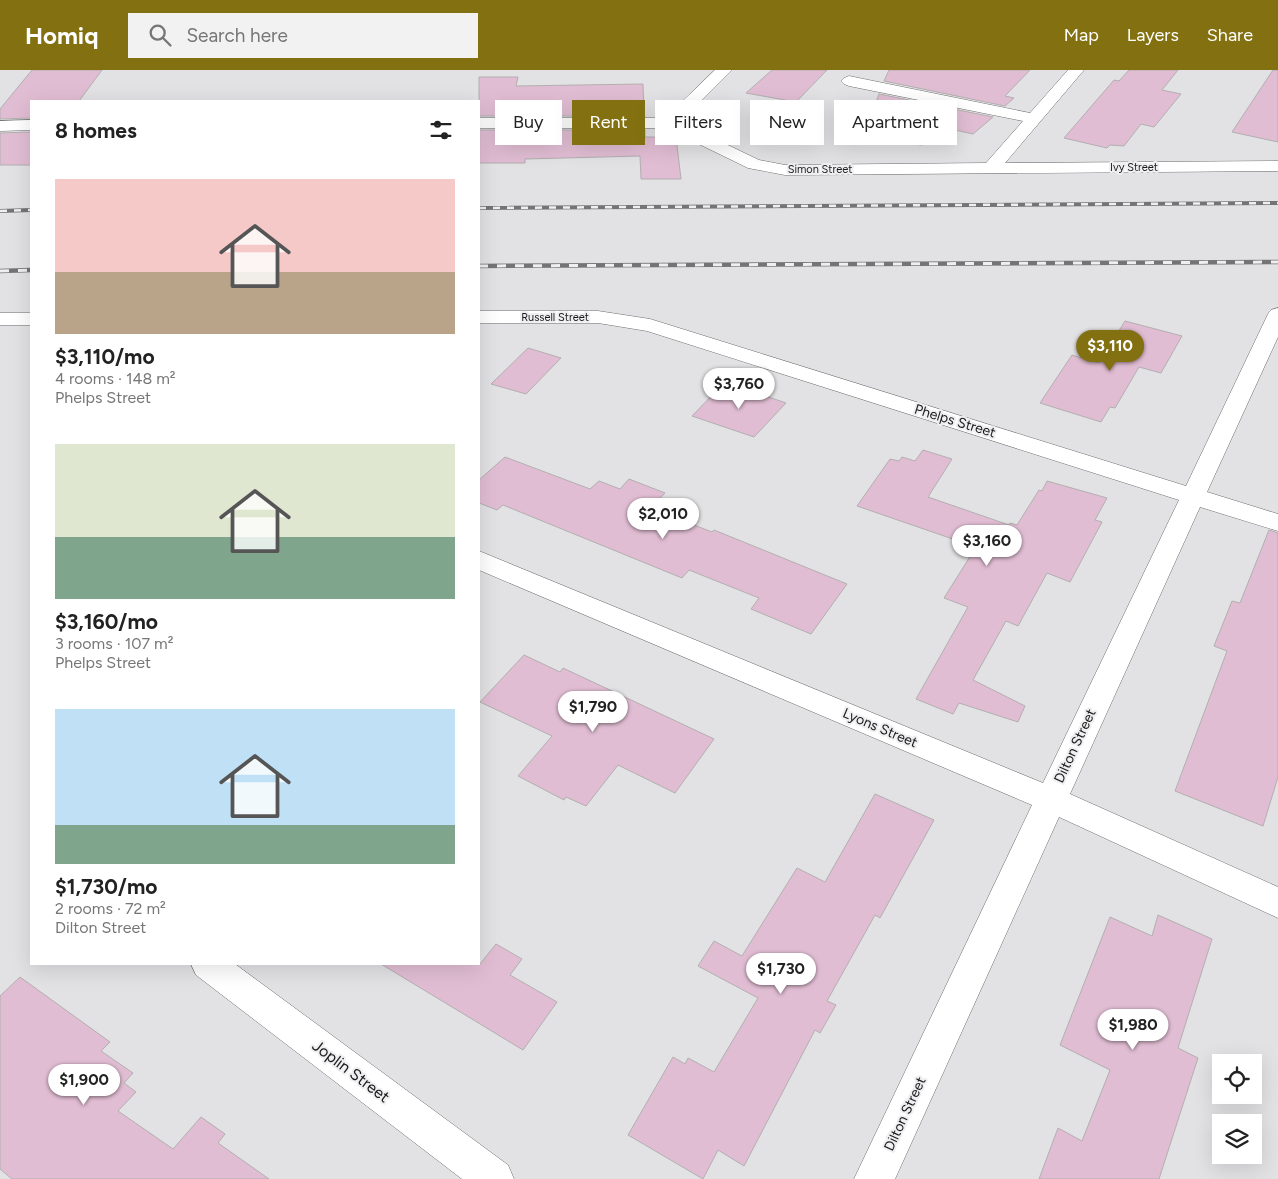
<!DOCTYPE html>
<html lang="en">
<head>
<meta charset="utf-8">
<style>
	:root { --surface:#fff; --page:#f2f2f2; --text:#222; --muted:#767676; --accent:#837111 }
	body { margin:0; font-family:Figtree,sans-serif; background:var(--page); color:var(--text); height:100vh; display:flex; flex-direction:column; font-size:19px; white-space:nowrap }
	* { box-sizing:border-box; margin:0 }
	p { font-size:16px; color:var(--muted) }
	.icon { flex:none; width:28px; height:28px; fill:none; stroke:currentColor; stroke-width:2; stroke-linecap:round; stroke-linejoin:round }
	.map { position:relative; flex:1; overflow:hidden }
	.details { position:absolute; left:30px; top:30px; width:450px; height:865px; display:flex; flex-direction:column; background:var(--surface); border-radius:0px; box-shadow:0 5px 20px #0002 }
	.details>* { flex:none }
	.hud { position:absolute; left:495px; top:30px; width:475px; height:45px; display:flex; gap:10px }
	.controls { position:absolute; left:1212px; top:984px; display:grid; gap:10px }
	.controls a { display:grid; place-items:center; width:50px; height:50px; border-radius:0px; background:var(--surface); box-shadow:0 5px 20px #0002; font-size:25px }
	.price { position:absolute; translate:-50% -42px; padding:0 11px; border-radius:18px; background:#fff; color:#222; font-size:16px; line-height:32px; filter:drop-shadow(0 1px 2px #0008) }
	.price::after { content:''; position:absolute; left:50%; top:30px; width:15px; height:11px; margin-left:-8px; background:inherit; clip-path:polygon(0 0,100% 0,50% 100%) }
	.price.active { background:var(--accent); color:#fff }
	ul { padding:0; list-style:none }
	li { display:grid; align-content:center; gap:10px; height:265px; padding:0 25px }
	li span { display:grid; place-items:center; height:155px; border-radius:0px; color:#555 }
	li>.icon { margin-inline-start:auto }
	span .icon { width:90px; height:90px; fill:#fffc; stroke-width:1 }
	li b { font-size:21px }
	h2 { display:flex; justify-content:space-between; align-items:center; height:60px; padding:0 25px; font-size:21px }
	.tag { padding:0 18px; border-radius:0px; background:var(--surface); box-shadow:0 5px 20px #0002; font-size:18px; line-height:45px }
	.tag.active { background:var(--accent); color:#fff }
	header { display:flex; align-items:center; gap:30px; box-sizing:border-box; height:70px; padding:0 25px; background:var(--accent); color:#fff }
	header strong { font-size:24px }
	nav { display:flex; gap:28px; margin-inline-start:auto; font-size:18px }
	.search { width:350px; height:45px; background:var(--page); display:flex; align-items:center; gap:12px; box-sizing:border-box; padding:0 18px; border-radius:0px; color:var(--muted); font-size:19px }
	.map>svg:first-child { display:block }
	.building { fill:#e1bdd3; stroke:#b2afb0 }
	.lines { fill:none; stroke-linecap:round; stroke-linejoin:round }
	.street-casing { stroke:#6e6d6f; stroke-width:1 }
	.street { fill:#fff; fill-rule:evenodd }
	.rail-far1-casing { stroke:#747375; stroke-width:4 }
	.rail-casing { stroke:#747375; stroke-width:4.5 }
	.rail-far1 { stroke:#efeef1; stroke-width:2.5; stroke-dasharray:7; stroke-linecap:butt }
	.rail { stroke:#efeef1; stroke-width:3; stroke-dasharray:9; stroke-linecap:butt }
	.labels { text-anchor:middle; dominant-baseline:central; stroke-width:4; stroke-linejoin:round; paint-order:stroke }
	.far-street-label { font-size:11px; fill:#1a1a1b; stroke:#efeef1 }
	.street-label { font-size:14px; fill:#1a1a1b; stroke:#efeef1 }
	.near-street-label { font-size:16px; fill:#1a1a1b; stroke:#efeef1 }
</style>
</head>
<body>
<header>
<strong>Homiq</strong>
<div class="search"><svg class="icon" aria-label="search" viewBox="0 0 24 24"><circle cx="10" cy="10" r="6"/><path d="M15 15l6 6"/></svg>Search here</div>
<nav><a>Map</a><a>Layers</a><a>Share</a></nav>
</header>
<div class="map">
<svg width="1278" height="1109" viewBox="0 0 1278 1109">
	<rect width="100%" height="100%" fill="#e2e1e3"/>
	<path class="building" d="M 32,0 L 102,0 L 79,31 L 31,31 L 31,48 L 0,49 L 0,39 Z
		M 772,0 L 827,0 L 796,32 L 746,23 Z
		M 889,0 L 1030,0 L 1005,26 L 1014,28 L 1005,36 L 884,11 Z
		M 1129,0 L 1178,0 L 1162,20 L 1181,24 L 1154,57 L 1141,54 L 1124,76 L 1110,75 L 1107,78 L 1064,68 L 1114,10 L 1119,11 Z
		M 1273,0 L 1278,0 L 1278,72 L 1232,62 Z
		M 479,7 L 518,7 L 516,16 L 643,14 L 644,46 L 479,46 Z
		M 879,24 L 993,47 L 973,64 L 928,54 L 922,75 L 871,69 L 874,38 Z
		M 479,60 L 645,60 L 645,67 L 676,67 L 681,109 L 641,109 L 640,86 L 525,89 L 525,93 L 479,93 Z
		M 31,62 L 31,95 L 0,95 L 0,63 Z
		M 1125,251 L 1182,266 L 1161,303 L 1139,297 L 1115,338 L 1110,337 L 1101,352 L 1040,333 L 1072,285 L 1099,293 Z
		M 528,278 L 561,288 L 526,324 L 491,314 Z
		M 725,312 L 786,333 L 754,367 L 692,346 Z
		M 923,380 L 952,389 L 928,427 L 1009,455 L 1010,453 L 1017,455 L 1039,420 L 1042,421 L 1047,411 L 1107,428 L 1095,450 L 1102,452 L 1070,512 L 1047,503 L 1018,556 L 1006,551 L 973,610 L 1025,636 L 1018,652 L 959,633 L 953,644 L 916,629 L 968,537 L 944,528 L 976,477 L 857,436 L 890,389 L 899,391 L 902,387 L 915,391 Z
		M 505,387 L 590,419 L 599,411 L 620,419 L 629,409 L 665,423 L 650,438 L 712,462 L 714,460 L 847,514 L 811,564 L 751,539 L 759,528 L 689,500 L 682,508 L 503,435 L 497,440 L 479,433 L 479,410 Z
		M 1269,460 L 1278,463 L 1278,707 L 1263,756 L 1175,721 L 1227,581 L 1214,576 L 1232,531 L 1240,533 Z
		M 524,585 L 560,602 L 563,598 L 714,669 L 675,723 L 618,695 L 586,736 L 566,727 L 564,730 L 518,706 L 552,666 L 480,632 Z
		M 875,724 L 934,750 L 880,848 L 875,845 L 827,931 L 836,935 L 820,963 L 815,960 L 744,1096 L 718,1080 L 703,1109 L 628,1065 L 673,987 L 685,994 L 688,988 L 714,1002 L 758,928 L 698,896 L 714,871 L 742,886 L 797,798 L 825,812 Z
		M 1158,845 L 1212,869 L 1178,978 L 1198,988 L 1159,1109 L 1039,1109 L 1058,1058 L 1082,1071 L 1110,1000 L 1060,975 L 1110,847 L 1152,866 Z
		M 496,874 L 522,889 L 510,905 L 557,932 L 523,980 L 381,894 L 480,894 Z
		M 20,907 L 110,972 L 101,981 L 133,1003 L 124,1013 L 136,1022 L 118,1041 L 173,1079 L 201,1047 L 225,1064 L 218,1073 L 269,1109 L 12,1109 L 0,1099 L 0,926 Z"/>
	<g class="lines">
		<defs>
			<path id="street" d="M 715,0 L 732,0 L 680,52 L 759,90 L 785,95 L 986,93 L 1023,51 L 849,16 L 844,14 L 841,11 L 844,8 L 849,6 L 1030,43 L 1068,0 L 1084,0 L 1005,93 L 1278,91 L 1278,101 L 785,105 L 748,98 L 666,58 L 479,58 L 479,48 L 665,48 Z
				M 31,50 L 31,60 L 0,61 L 0,51 Z
				M 1278,238 L 1278,267 L 1207,422 L 1278,444 L 1278,461 L 1200,437 L 1070,724 L 1278,817 L 1278,848 L 1059,747 L 895,1109 L 854,1109 L 1032,735 L 479,500 L 479,481 L 1043,713 L 1179,430 L 647,261 L 598,253 L 479,253 L 479,241 L 598,241 L 650,249 L 1186,416 L 1268,244 L 1271,240 Z
				M 0,243 L 31,243 L 31,255 L 0,255 Z
				M 191,894 L 235,894 L 508,1095 L 514,1109 L 462,1109 L 196,905 Z"/>
		</defs>
		<use href="#street" class="street-casing"/>
		<use href="#street" class="street"/>
		<defs>
			<path id="rail-far1" d="M 479,138 L 1278,133
				M 0,141 L 31,140"/>
			<path id="rail" d="M 479,196 L 1278,192
				M 0,201 L 31,200"/>
		</defs>
		<use href="#rail-far1" class="rail-far1-casing"/>
		<use href="#rail" class="rail-casing"/>
		<use href="#rail-far1" class="rail-far1"/>
		<use href="#rail" class="rail"/>
	</g>
	<g class="labels">
		<g class="far-street-label">
			<text x="1134" y="97">Ivy Street</text>
			<text x="820" y="99">Simon Street</text>
			<text x="555" y="247">Russell Street</text>
		</g>
		<g class="street-label">
			<text transform="translate(955 351) rotate(17)">Phelps Street</text>
			<text transform="translate(880 658) rotate(23)">Lyons Street</text>
			<text transform="translate(1075 676) rotate(-65)">Dilton Street</text>
			<text transform="translate(905 1044) rotate(-65)">Dilton Street</text>
		</g>
		<g class="near-street-label">
			<text transform="translate(351 1001) rotate(37)">Joplin Street</text>
		</g>
	</g>
</svg>
<div class="controls">
<a><svg class="icon" aria-label="locate" viewBox="0 0 24 24"><circle cx="12" cy="12" r="6"/><path d="M12 2v4M12 18v4M2 12h4M18 12h4"/></svg></a>
<a><svg class="icon" aria-label="layers" viewBox="0 0 24 24"><path d="M12 4l9 5-9 5-9-5zM3 14l9 5 9-5"/></svg></a>
</div>
<b class="price active" style="left:1110px;top:302px">$3,110</b>
<b class="price" style="left:739px;top:340px">$3,760</b>
<b class="price" style="left:663px;top:470px">$2,010</b>
<b class="price" style="left:987px;top:497px">$3,160</b>
<b class="price" style="left:593px;top:663px">$1,790</b>
<b class="price" style="left:781px;top:925px">$1,730</b>
<b class="price" style="left:1133px;top:981px">$1,980</b>
<b class="price" style="left:84px;top:1036px">$1,900</b>
<div class="hud">
<a class="tag">Buy</a>
<a class="tag active">Rent</a>
<a class="tag">Filters</a>
<a class="tag">New</a>
<a class="tag">Apartment</a>
</div>
<section class="details">
<h2>8 homes<svg class="icon" aria-label="filters" viewBox="0 0 24 24"><path d="M4 7h16M4 17h16"/><circle cx="9" cy="7" r="2"/><circle cx="15" cy="17" r="2"/></svg></h2>
<ul>
<li><span style="background:linear-gradient(#f6c9c9 60%,#b9a48a 0)"><svg class="icon" aria-label="home" viewBox="0 0 24 24"><path d="M3 11l9-7 9 7M6 9v11h12V9"/></svg></span><div><b>$3,110/mo</b><p>4 rooms · 148 m²</p><p>Phelps Street</p></div></li>
<li><span style="background:linear-gradient(#dfe7d0 60%,#7fa58c 0)"><svg class="icon" aria-label="home" viewBox="0 0 24 24"><path d="M3 11l9-7 9 7M6 9v11h12V9"/></svg></span><div><b>$3,160/mo</b><p>3 rooms · 107 m²</p><p>Phelps Street</p></div></li>
<li><span style="background:linear-gradient(#bfe0f5 75%,#7fa58c 0)"><svg class="icon" aria-label="home" viewBox="0 0 24 24"><path d="M3 11l9-7 9 7M6 9v11h12V9"/></svg></span><div><b>$1,730/mo</b><p>2 rooms · 72 m²</p><p>Dilton Street</p></div></li>
</ul>
</section>
</div>
</body>
</html>
